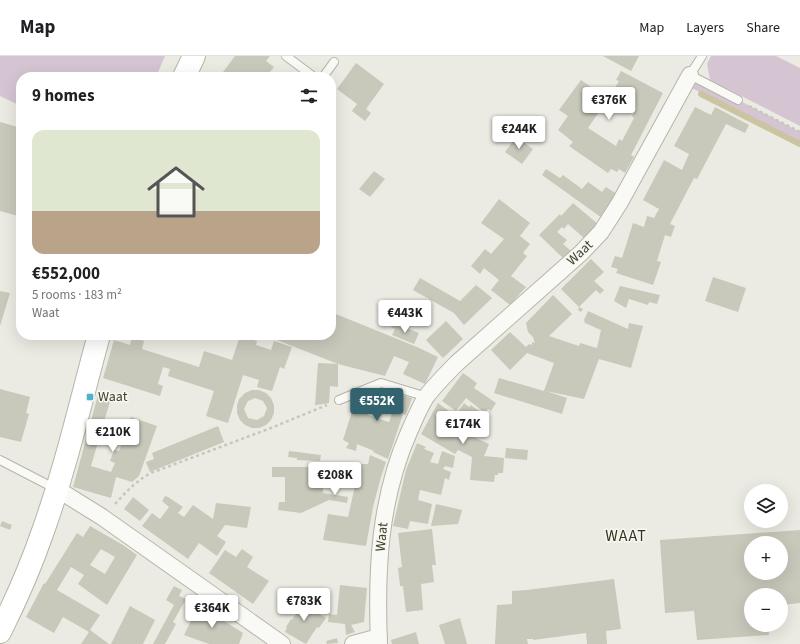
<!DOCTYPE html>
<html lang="en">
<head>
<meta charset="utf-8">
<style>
	:root { --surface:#fff; --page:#f6f6f6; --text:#202124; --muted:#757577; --line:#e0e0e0; --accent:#346370 }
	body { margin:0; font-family:"Source Sans 3",sans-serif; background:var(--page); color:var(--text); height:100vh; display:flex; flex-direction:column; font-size:15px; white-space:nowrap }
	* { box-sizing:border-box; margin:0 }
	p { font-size:13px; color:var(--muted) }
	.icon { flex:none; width:22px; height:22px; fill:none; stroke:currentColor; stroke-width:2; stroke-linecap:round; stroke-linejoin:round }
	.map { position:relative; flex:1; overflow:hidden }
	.panel { position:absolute; left:16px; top:16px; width:320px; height:268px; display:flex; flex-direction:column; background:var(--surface); border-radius:16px; box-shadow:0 4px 16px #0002 }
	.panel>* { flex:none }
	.buttons { position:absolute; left:744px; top:428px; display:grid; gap:8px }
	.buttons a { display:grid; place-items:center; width:44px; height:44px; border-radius:50%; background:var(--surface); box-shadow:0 4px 16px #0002; font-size:20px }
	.price { position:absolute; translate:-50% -34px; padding:0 9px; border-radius:4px; background:#fff; color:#222; font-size:13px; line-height:26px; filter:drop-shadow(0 1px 2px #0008) }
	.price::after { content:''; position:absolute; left:50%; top:24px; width:12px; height:9px; margin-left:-6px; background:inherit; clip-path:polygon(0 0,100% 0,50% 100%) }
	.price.on { background:var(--accent); color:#fff }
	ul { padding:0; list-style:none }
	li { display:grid; align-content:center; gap:8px; height:212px; padding:0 16px }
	li span { display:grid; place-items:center; height:124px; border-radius:12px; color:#555 }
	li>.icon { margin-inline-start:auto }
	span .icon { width:72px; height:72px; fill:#fffc; stroke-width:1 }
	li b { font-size:17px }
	h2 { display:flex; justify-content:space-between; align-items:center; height:48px; padding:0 16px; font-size:17px }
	header { display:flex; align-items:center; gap:24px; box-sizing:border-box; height:56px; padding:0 20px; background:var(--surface); border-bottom:1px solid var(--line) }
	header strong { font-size:19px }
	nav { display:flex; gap:22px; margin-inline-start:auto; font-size:14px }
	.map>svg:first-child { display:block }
	.green { fill:#d5c5d3 }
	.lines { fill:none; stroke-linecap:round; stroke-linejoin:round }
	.stream { stroke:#cac4a0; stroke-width:6 }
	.building { fill:#c8c8bb; fill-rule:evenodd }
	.lane-casing { stroke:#b5b5a8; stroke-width:10 }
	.street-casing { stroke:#b5b5a8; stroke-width:18 }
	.secondary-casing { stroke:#b5b5a8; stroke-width:24 }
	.path { stroke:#c6c6bd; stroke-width:2.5; stroke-dasharray:3 3; stroke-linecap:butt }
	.lane { stroke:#f9f9f6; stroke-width:8 }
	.street { stroke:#f9f9f6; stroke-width:16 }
	.secondary { stroke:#fff; stroke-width:22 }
	.poi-dot { fill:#4db3cc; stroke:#f8f8f3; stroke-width:1.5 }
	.labels { text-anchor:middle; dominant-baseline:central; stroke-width:3; stroke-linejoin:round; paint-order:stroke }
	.street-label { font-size:14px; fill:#43432b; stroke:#f8f8f3 }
	.poi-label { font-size:14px; fill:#43432b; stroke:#f8f8f3; text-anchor:start }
	.quarter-label { font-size:16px; letter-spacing:1px; fill:#34341d; stroke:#f8f8f3 }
</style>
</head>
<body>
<header>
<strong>Map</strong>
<nav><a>Map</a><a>Layers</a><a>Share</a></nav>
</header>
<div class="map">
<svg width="800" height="588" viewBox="0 0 800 588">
	<rect width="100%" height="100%" fill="#ebebe3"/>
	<path class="green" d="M 0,0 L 165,0 L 156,21 L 21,21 L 21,50 L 0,40 Z
		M 711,0 L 776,0 L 800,12 L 800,70 L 710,24 L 707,8 Z
		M 690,19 L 800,76 L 800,88 L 684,28 Z"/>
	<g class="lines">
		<path class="stream" d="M 701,38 L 800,88"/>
	</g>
	<path class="building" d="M 235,0 L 270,0 L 266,5 L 274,11 L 266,21 L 229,21 L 223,16 Z
		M 603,0 L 639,0 L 631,15 Z
		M 356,7 L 384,28 L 366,53 L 371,57 L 365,65 L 352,55 L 357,48 L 337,33 Z
		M 621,15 L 663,37 L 631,99 L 634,101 L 625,117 L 619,113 L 617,116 L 611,113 L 608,117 L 569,90 L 573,86 L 558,74 L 568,60 L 559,54 L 581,24 L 608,43 L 619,25 L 616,24 ZM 621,45 L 636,52 L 632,60 L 634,62 L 622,85 L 619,83 L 616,90 L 588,72 L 605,47 L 618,53 Z
		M 695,51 L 711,59 L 715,51 L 749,69 L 745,77 L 726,68 L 697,123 L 694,122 L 670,168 L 675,170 L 671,181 L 665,179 L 657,205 L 661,206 L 653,229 L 616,217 L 618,213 L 611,211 L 615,200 L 622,202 L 633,167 L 644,171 L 647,160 L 654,162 L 659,153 L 643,144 L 664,104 L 682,114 L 689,98 L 674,90 Z
		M 0,66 L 21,72 L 21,150 L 18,160 L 0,155 Z
		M 516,81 L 533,93 L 522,108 L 505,96 Z
		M 546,113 L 560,122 L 563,119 L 582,133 L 588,126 L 602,136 L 606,131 L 617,138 L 602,162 L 542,119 Z
		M 374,115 L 385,123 L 370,141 L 359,133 Z
		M 499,143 L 530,167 L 520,180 L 530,188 L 523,197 L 527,200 L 511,220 L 526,231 L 510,249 L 491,234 L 499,224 L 484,212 L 480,218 L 471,210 L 485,193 L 491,198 L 504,183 L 481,167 Z
		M 573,147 L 598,168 L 585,183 L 568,168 L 564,173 L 562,171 L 557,176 L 567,184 L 563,188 L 571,195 L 563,202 L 539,179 L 560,158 L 561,160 Z
		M 591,203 L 604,216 L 594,225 L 604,234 L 600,238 L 596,234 L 579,251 L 583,253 L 581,256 L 578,254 L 579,251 L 561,233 Z
		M 713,221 L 746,232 L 738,256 L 705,245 Z
		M 420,222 L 460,245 L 476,229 L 492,242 L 464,269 L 454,257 L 413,234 Z
		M 620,230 L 660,239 L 657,248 L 649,246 L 648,249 L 629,243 L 626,252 L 614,245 Z
		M 0,235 L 10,237 L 0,270 Z
		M 553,239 L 572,258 L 549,280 L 579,290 L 580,287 L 597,292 L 601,274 L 585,267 L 584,264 L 588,255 L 628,273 L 629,267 L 643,270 L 631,312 L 599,303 L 584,343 L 546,335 L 567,342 L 562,358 L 494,337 L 499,322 L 544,335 L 554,307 L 527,297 L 510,314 L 491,294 L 510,276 L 526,291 L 529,288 L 532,289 L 532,286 L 535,287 L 533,281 L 528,276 L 526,267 Z
		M 331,256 L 417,291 L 438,301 L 425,328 L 403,318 L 409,306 L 394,300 L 385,320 L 338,308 L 264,279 L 331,279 Z
		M 446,265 L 463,283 L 443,302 L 426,284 Z
		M 394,267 L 419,277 L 414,288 L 392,279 L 395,273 L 391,271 Z
		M 240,280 L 257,285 L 256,289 L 271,294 L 274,285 L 292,291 L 284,313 L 280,311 L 272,335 L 257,331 L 259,324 L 243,319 L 228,367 L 206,360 L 214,335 L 168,320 L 170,313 L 163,311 L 158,328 L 163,330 L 160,340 L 103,322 L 114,284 L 130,289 L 132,281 L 144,285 L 142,293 L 199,311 L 204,295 L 232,304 Z
		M 318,307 L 338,308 L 338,331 L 330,330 L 329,347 L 317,349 L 315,349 Z
		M 463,317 L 477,327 L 474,332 L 496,347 L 491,355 L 488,353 L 485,357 L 466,342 L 456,355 L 442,345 Z
		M 0,333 L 30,341 L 26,357 L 29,358 L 21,386 L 0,381 Z
		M 382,333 L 412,342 L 406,359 L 403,358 L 388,403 L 373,396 L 374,395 L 357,388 L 356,395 L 346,392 L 349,387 L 343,384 L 354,349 L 362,352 L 368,335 ZM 372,347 L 393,354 L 389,366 L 368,359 Z
		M 252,334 L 259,334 L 266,337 L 271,342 L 274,349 L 274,357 L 271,364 L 266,369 L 259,372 L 252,372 L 245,369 L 240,364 L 237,357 L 237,349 L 239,343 L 245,337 ZM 255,342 L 263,345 L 267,352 L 264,360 L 257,364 L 248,362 L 244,353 L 248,345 Z
		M 98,339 L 111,342 L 91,410 L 111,416 L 115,407 L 110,405 L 114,394 L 119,395 L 131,361 L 157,370 L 139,420 L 132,426 L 116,421 L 111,442 L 73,431 Z
		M 438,347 L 453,358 L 449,366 L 450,367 L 467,377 L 467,378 L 489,388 L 484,400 L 504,402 L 503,417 L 498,417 L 498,419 L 495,419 L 494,426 L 470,424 L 472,401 L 458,394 L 455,398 L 421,378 Z
		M 464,347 L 469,351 L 471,349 L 488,362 L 484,366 L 480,363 L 478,364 L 481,366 L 479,369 L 458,356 Z
		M 218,370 L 224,386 L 150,416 L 146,406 L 154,403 L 152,397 Z
		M 417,387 L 426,391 L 424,393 L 434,397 L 430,406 L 438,408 L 442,395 L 455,400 L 453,412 L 445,410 L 443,413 L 451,416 L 449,424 L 445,422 L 441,439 L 420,434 L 418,444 L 432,448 L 428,468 L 410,465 L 408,473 L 393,470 L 406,414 Z
		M 506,392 L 528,394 L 527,404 L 505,402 Z
		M 289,395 L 321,399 L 320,405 L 297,404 L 297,402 L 288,401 Z
		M 370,399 L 386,406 L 381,421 L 373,451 L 366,490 L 323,484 L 328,458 L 348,461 L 357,421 L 351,422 L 351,427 L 323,430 L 323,437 L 348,441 L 347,447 L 329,444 L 301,457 L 278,454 L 279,446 L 285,446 L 285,421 L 272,421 L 272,411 L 312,411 L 342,408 L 368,408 Z
		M 165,440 L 168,441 L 183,451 L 178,457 L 184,461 L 193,449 L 213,463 L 216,447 L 251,451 L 247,472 L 225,469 L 217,480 L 226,486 L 217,500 L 199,487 L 188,503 L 142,470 L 152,457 L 160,463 L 169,451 L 162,445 Z
		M 133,441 L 149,454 L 140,465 L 124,453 Z
		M 436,448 L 462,454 L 458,468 L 431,470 Z
		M 2,465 L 12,469 L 10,474 L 0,470 Z
		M 90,470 L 123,489 L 137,499 L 107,549 L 78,528 L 84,519 L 71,511 L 57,534 L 100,559 L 90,574 L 109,588 L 81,588 L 89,576 L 63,561 L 54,577 L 26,561 L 44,527 L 45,528 L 77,477 L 83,481 ZM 101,493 L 115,501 L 105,518 L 90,509 Z
		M 432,473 L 436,509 L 432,509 L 434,526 L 421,528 L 423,554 L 406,556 L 403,530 L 400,530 L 398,512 L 402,511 L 398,477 Z
		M 800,474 L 800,547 L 781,549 L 781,539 L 751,539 L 751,569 L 768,569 L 769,579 L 697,584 L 694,555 L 665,557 L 660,484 ZM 751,487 L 781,487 L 781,517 L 751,517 Z
		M 242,493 L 253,501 L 247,511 L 269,525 L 253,548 L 209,517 L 225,494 L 236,501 Z
		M 614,523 L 621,573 L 606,575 L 607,588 L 587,588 L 586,577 L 533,584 L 533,583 L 527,583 L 528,588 L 495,588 L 497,549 L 512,548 L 512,535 L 527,534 Z
		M 340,529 L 367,532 L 364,566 L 351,569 L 355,576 L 346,579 L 345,568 L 328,566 L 329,558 L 337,559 Z
		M 174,530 L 182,534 L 179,540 L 186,543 L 173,566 L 176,568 L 165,588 L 153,588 L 174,549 L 166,544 Z
		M 301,542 L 308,547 L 306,550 L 326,562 L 319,572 L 317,571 L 306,588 L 285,576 L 287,572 L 286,571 L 291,563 L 292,564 L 296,558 L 292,555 Z
		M 199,549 L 243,577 L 239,588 L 209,588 L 184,579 Z
		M 130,550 L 155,564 L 143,588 L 111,588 Z
		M 460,562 L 467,588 L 445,588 L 439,569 Z
		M 416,576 L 419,588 L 392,588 L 391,584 Z
		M 337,582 L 338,587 L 327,588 L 326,585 Z"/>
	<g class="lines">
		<defs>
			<path id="lane" d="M 286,0 L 314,21
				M 702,0 L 690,19 L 738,44
				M 323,21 L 334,6
				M 339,344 L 381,327 L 427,341
				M 0,404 L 56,433"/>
			<path id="street" d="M 57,433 L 102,461 L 282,588
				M 353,588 L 379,581
				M 379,588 C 376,515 379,444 409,376 C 414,365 419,352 426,341 C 435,329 446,318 457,307 L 581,197 L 601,176 L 619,148 L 690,19"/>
			<path id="secondary" d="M 184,21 L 194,0
				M 0,576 C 16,544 31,510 43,475 C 66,411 81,344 99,279"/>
		</defs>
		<use href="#lane" class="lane-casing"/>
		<use href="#street" class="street-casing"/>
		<use href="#secondary" class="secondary-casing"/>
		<path class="path" d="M 749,50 L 800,76
			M 115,448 C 126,436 136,425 151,417 L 271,372 L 327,349"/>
		<use href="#lane" class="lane"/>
		<use href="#street" class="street"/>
		<use href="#secondary" class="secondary"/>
	</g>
	<rect class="poi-dot" x="86" y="337" width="8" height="8" rx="2"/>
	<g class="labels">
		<g class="street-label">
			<text transform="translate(580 197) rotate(-43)">Waat</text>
			<text transform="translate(382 481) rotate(-84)">Waat</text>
		</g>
		<g class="poi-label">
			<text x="98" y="341">Waat</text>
		</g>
		<g class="quarter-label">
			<text x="626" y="480">WAAT</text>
		</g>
	</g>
</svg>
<div class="buttons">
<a><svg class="icon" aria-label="layers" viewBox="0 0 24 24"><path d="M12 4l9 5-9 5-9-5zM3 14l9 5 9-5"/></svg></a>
<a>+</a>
<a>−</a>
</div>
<b class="price" style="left:609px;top:65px">€376K</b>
<b class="price" style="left:519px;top:94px">€244K</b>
<b class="price" style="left:405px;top:278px">€443K</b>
<b class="price on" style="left:377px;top:366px">€552K</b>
<b class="price" style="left:463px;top:389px">€174K</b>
<b class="price" style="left:113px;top:397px">€210K</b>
<b class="price" style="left:335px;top:440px">€208K</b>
<b class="price" style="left:304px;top:566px">€783K</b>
<b class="price" style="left:212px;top:573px">€364K</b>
<section class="panel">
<h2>9 homes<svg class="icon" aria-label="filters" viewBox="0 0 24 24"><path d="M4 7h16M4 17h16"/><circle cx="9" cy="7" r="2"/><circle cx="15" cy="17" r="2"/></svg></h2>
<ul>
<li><span style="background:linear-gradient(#dfe7d0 65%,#b9a48a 0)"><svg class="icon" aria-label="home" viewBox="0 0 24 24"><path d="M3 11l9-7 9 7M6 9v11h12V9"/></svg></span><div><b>€552,000</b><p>5 rooms · 183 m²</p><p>Waat</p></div></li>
</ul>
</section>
</div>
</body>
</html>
